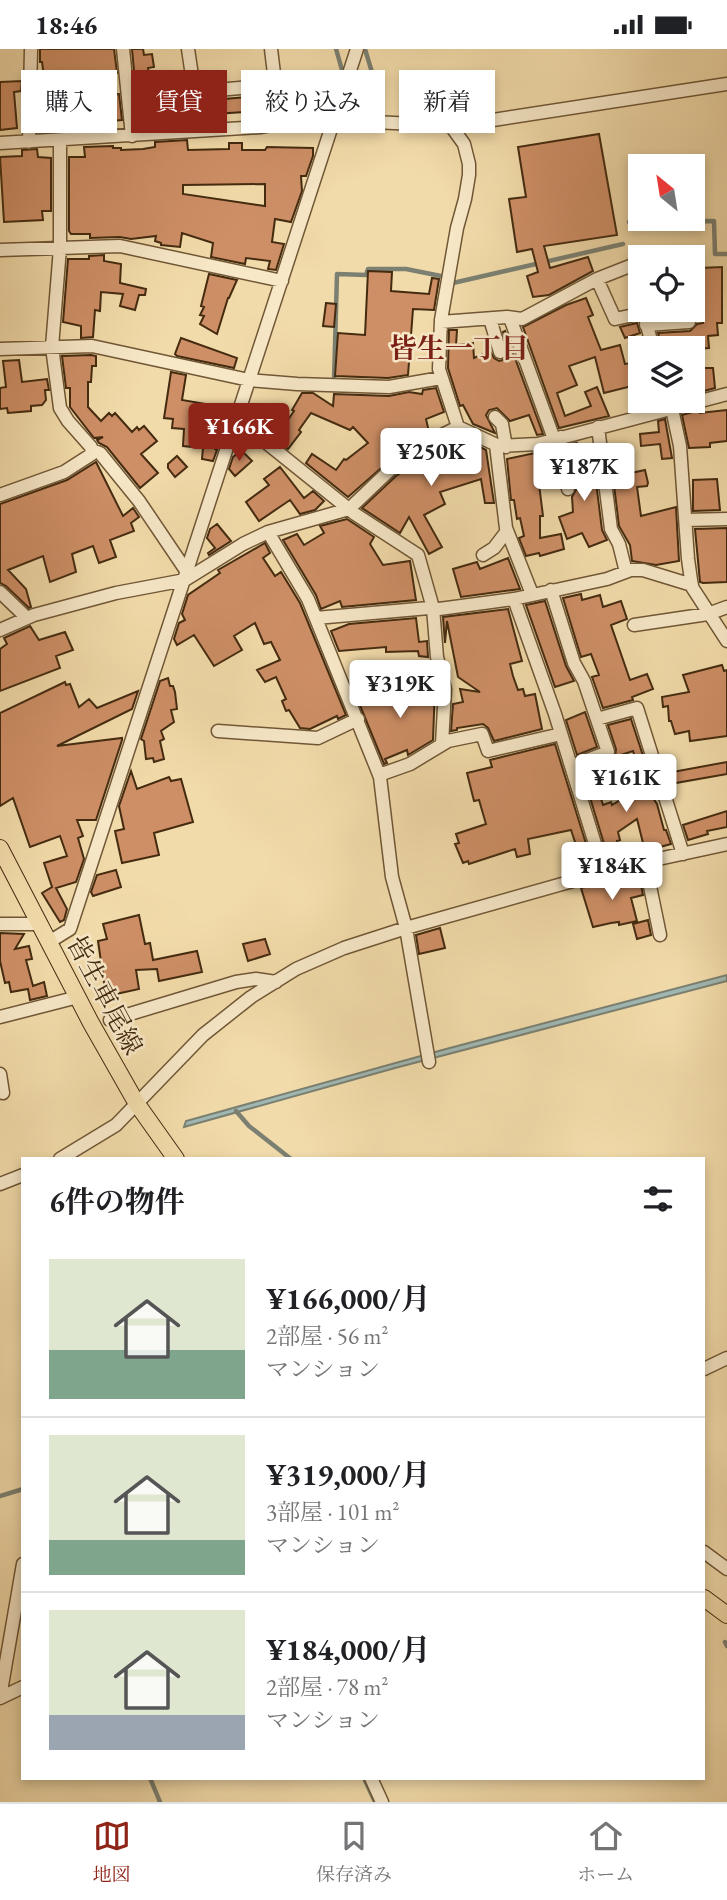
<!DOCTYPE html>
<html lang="ja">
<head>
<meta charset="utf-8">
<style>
	:root { --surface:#fff; --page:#f6f6f6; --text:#202124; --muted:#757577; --line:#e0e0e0; --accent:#8f2418 }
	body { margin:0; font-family:"EB Garamond","Noto Serif JP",serif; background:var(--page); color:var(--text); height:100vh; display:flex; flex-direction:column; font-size:26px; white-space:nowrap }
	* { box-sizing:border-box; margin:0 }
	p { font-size:23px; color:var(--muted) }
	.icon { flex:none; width:38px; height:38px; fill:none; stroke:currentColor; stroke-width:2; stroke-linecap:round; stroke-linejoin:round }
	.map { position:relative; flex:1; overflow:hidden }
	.drawer { position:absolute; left:21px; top:1108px; width:684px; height:623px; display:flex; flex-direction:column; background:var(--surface); border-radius:0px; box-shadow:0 4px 10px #0003 }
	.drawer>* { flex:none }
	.top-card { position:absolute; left:21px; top:21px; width:686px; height:63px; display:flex; gap:14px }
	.needle { width:46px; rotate:330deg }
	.tools { position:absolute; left:628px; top:105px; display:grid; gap:14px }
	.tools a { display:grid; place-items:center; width:77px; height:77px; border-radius:0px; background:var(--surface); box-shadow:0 4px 10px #0003; font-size:35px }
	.price { position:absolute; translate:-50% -60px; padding:0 16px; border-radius:7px; background:#fff; color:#222; font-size:23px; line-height:46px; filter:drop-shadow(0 2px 4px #0008) }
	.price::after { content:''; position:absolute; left:50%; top:42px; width:21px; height:16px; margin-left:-10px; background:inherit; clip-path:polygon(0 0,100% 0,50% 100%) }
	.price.selected { background:var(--accent); color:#fff }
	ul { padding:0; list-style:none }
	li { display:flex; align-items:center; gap:21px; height:175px; padding:0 28px }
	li+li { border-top:2px solid var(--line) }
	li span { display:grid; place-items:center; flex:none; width:196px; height:140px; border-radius:0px; color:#555 }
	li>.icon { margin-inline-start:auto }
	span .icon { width:84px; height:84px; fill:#fffc; stroke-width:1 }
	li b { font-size:30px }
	h2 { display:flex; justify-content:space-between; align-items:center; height:84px; padding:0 28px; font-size:30px }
	.tag { padding:0 24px; border-radius:0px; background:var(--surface); box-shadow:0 4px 10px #0003; font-size:24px; line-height:63px }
	.tag.selected { background:var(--accent); color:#fff }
	.status { display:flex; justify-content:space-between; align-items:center; height:49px; padding:0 35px; background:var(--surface); direction:ltr }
	.status svg { height:19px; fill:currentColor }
	.tab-bar { display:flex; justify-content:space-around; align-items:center; height:98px; border-top:2px solid var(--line); background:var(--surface); font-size:19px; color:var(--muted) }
	.tab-bar a { display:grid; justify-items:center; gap:4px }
	.tab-bar .selected { color:var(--accent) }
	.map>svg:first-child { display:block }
	.water { fill:#9fb8b4; stroke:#7b8072; stroke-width:2 }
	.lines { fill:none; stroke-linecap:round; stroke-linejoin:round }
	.stream { stroke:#7b8072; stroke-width:4.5 }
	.building { fill:#ce8f66; stroke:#442b10; stroke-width:2; fill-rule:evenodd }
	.minor-casing { stroke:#705736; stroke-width:15 }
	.major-casing { stroke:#442b10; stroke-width:18 }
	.minor { stroke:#f7e8c8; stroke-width:12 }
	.major { stroke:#f2dbaa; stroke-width:16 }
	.labels { text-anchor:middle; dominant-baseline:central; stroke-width:5; stroke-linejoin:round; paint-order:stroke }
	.street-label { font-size:26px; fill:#442b10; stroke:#f7e8c8 }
	.neighbourhood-label { font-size:28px; font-weight:bold; fill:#7a1f14; stroke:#f7e8c8 }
</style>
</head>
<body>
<div class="status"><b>18:46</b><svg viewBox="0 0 49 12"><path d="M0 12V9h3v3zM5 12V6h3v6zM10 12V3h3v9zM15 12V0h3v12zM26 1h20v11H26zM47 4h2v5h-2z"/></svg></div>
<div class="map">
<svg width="727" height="1753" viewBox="0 0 727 1753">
	<rect width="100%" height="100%" fill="#f2dbaa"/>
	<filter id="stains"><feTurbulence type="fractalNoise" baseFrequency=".00286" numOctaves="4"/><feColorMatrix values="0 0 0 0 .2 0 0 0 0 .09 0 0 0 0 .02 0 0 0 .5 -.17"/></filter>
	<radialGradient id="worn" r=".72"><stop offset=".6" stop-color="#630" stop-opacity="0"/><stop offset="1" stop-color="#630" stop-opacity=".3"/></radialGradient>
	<path class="water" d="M 727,926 L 727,932 L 395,1019 L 184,1078 L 186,1072 L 446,1000 Z"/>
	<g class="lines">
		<path class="stream" d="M 336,0 L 344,28
			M 365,0 L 380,50
			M 629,173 L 714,172 L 715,205 L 727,205
			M 453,234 L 623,195
			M 334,332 L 337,225 L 366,226 L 368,220 L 406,220 L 446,228 L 446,227
			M 236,1062 L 249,1077 L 291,1110
			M 0,1447 L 23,1440
			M 725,1593 L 727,1597
			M 150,1729 L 160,1753
			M 364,1729 L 375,1753"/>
	</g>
	<path class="building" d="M 40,0 L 114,0 L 117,24 L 45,35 L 42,13 L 40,13 Z
		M 132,0 L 143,0 L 144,6 L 152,5 L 154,18 L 148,19 L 149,28 L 144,29 L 146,53 L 137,54 Z
		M 22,32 L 21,42 L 14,43 L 17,79 L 0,81 L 0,33 Z
		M 119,45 L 122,71 L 94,73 L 93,79 L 43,81 L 42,61 L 46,61 L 45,51 Z
		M 260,47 L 260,62 L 199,66 L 200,70 L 186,72 L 186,74 L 173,75 L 172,70 L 168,70 L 166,55 Z
		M 599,85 L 617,186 L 544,197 L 550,219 L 588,208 L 593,222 L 549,246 L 533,248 L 527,227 L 538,223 L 532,200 L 517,203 L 509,150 L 526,148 L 518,98 Z
		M 187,91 L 188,101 L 229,100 L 229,94 L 242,94 L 242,101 L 265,101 L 267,98 L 313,99 L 313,107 L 306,127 L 301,127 L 302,142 L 291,173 L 275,170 L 272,193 L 284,195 L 276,221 L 268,220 L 270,212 L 246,209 L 245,215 L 211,208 L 213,194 L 182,184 L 180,198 L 161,196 L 161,194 L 155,192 L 156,187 L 131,190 L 120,188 L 90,189 L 90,185 L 71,185 L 69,182 L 69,108 L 85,108 L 84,98 L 113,97 L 113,99 L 121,99 L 121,101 L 143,100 L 155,98 L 155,93 ZM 265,135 L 265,157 L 183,145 L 183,136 Z
		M 37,100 L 38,108 L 51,109 L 51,162 L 42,162 L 43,171 L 4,173 L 0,108 L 22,107 L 22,101 Z
		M 104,206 L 104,212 L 121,215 L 120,234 L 146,240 L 145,246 L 139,246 L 135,261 L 120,257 L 123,245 L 101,243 L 100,262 L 95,261 L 93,288 L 81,289 L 81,277 L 63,273 L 68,210 L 89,210 L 89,207 Z
		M 722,218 L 722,274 L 717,274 L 718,286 L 708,287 L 709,299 L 693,300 L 693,294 L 662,299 L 658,284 L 690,282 L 697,275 L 703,274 L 700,219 Z
		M 368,222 L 392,223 L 391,242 L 429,245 L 432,229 L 439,230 L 434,261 L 413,260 L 408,326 L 388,329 L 335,327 L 338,284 L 365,286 Z
		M 209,225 L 237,231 L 229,249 L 228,249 L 217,285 L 200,275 L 204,267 L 200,266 L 204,258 L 201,257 Z
		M 586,249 L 593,266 L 588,268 L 601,301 L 620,296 L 625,315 L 640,313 L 640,335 L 604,344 L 595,308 L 569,317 L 577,336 L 557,344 L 565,367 L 591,357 L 585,343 L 597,338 L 609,367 L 559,379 L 523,278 L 566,256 Z
		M 326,254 L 336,255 L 334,278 L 323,277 Z
		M 637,274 L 640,284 L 625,289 L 620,278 Z
		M 449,281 L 457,281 L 456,296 L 473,294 L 474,309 L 490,302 L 494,309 L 499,312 L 503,311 L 508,306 L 503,283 L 505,282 L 543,385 L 537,386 L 529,366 L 510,372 L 497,359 L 489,361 L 486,366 L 495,384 L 473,375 L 463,356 L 460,357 L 448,319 Z
		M 181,289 L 237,309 L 234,319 L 177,307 L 175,305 Z
		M 91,306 L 96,307 L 96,317 L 92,317 L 91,333 L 88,333 L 88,358 L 101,372 L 109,364 L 112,367 L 115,364 L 132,383 L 137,378 L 139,381 L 144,377 L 157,392 L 141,405 L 158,424 L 140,439 L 107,398 L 99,394 L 97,391 L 103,388 L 94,389 L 70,358 L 70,339 L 66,339 L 62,307 Z
		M 19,311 L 22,333 L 47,330 L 49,341 L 45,341 L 46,351 L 42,356 L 31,357 L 31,362 L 8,364 L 7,359 L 0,360 L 0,339 L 6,338 L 3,312 Z
		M 705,319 L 713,319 L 715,339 L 697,344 L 694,321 Z
		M 171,323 L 186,326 L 182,351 L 206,355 L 205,378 L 217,380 L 215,400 L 217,401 L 213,412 L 202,410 L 203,399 L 183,397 L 184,380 L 172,379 L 173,370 L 164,369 Z
		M 436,339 L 444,363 L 426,370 L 429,383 L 405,389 L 391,402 L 395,407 L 348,448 L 306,414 L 312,405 L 336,421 L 344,410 L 346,411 L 368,394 L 353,378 L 350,381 L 311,364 L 299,381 L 301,383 L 288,400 L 275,390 L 294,362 L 292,361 L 302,344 L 313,344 L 333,357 L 334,345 L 389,347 L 409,343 L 422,345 L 423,341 Z
		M 700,361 L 700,364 L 727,361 L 727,392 L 710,394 L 710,398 L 689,399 L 682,366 Z
		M 665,370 L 672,409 L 662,410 L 660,395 L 641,397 L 640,385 L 659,383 L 658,372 Z
		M 454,390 L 456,394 L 466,391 L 486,401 L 494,454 L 485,454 L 481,430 L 440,443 L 445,455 L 424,466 L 442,498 L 429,505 L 409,468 L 400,484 L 362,459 L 396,427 Z
		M 577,394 L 580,405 L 588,404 L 588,410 L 593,409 L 602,481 L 607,491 L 589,498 L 582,484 L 567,490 L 559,468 L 573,463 L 572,448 L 577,439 L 571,395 Z
		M 554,400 L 556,416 L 537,419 L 543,467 L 540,467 L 540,489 L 561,485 L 564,500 L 540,507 L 539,504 L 526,507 L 519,489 L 524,487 L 520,469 L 517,470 L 514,451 L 511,451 L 507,410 Z
		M 241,401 L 252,412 L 235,427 L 229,420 L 233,408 Z
		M 177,407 L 187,418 L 175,428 L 168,419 L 168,415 Z
		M 96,413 L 123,467 L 133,459 L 139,468 L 131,474 L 134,482 L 110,491 L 116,508 L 99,514 L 93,497 L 72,505 L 76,523 L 50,533 L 43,507 L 8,521 L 26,540 L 31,558 L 29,559 L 6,537 L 0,534 L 0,455 L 67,431 Z
		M 280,418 L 304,449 L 313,442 L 324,452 L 315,461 L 300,465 L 290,451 L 259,472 L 246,453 L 269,436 L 264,430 Z
		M 645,421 L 648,434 L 647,437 L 637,438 L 641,467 L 676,458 L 679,512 L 656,516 L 632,512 L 630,496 L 619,477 L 613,428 L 632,426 L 631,424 Z
		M 717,430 L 720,461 L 693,462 L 693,431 Z
		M 347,470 L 374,488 L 370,495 L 383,516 L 410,512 L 416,551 L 342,558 L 340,552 L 321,560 L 316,546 L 283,491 L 297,485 L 304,496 L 324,484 L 320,477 Z
		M 217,475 L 231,492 L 209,506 L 208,504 L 215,499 L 207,489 L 210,480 Z
		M 727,479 L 727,533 L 703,534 L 700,533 L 695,480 Z
		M 265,494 L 270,504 L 263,509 L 275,527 L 281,523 L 300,554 L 346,666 L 338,670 L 337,667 L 310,680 L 300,679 L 289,661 L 286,662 L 282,652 L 286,650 L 276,628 L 265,633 L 257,621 L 280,611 L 271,593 L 264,595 L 255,574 L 234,587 L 242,601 L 214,617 L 194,586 L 177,596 L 174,590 L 179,574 L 185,571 L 182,565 L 188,546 L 220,524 L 218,521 Z
		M 508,509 L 520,540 L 461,548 L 453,520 L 477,513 L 480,520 Z
		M 581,545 L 582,551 L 600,546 L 603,558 L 621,552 L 627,570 L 611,576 L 630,631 L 647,625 L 653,640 L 632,648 L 633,651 L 603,659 L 592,628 L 599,626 L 591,605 L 581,608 L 563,549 Z
		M 545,552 L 566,617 L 574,632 L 555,638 L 526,556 Z
		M 508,560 L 522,612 L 510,615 L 513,627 L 518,641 L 523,640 L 525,647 L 535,645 L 542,680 L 494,692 L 488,679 L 483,675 L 457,679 L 457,681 L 451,682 L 453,655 L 463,653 L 460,640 L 480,643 L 458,628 L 447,572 L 445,594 L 443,568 Z
		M 416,569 L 419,593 L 427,592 L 428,608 L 419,607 L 418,602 L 386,603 L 386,598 L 339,602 L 331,582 L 349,575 Z
		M 30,577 L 39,591 L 65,583 L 73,601 L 56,607 L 60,619 L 0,642 L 0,600 L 7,595 L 4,589 Z
		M 722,616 L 724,622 L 727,621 L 727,687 L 690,692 L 689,682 L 675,685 L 671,672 L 669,672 L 668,657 L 663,658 L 662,648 L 689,643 L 683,626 Z
		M 168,629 L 170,637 L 173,637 L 175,643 L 177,660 L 171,661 L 174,673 L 161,682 L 164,690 L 160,692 L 164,710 L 154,713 L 153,709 L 146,710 L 144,692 L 141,690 L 160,632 Z
		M 65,633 L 66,636 L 70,635 L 79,658 L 89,650 L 97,659 L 138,642 L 132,660 L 57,697 L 122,689 L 122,691 L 96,771 L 77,771 L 83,787 L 78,789 L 84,810 L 76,833 L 56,839 L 67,860 L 64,871 L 60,873 L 42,844 L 52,838 L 44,814 L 67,807 L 60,787 L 30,798 L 13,749 L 0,757 L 0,664 Z
		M 393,635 L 398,651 L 416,650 L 418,637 L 435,637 L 433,691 L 408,706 L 407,701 L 385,710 L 387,714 L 384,715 L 359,654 L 368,651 L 365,644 Z
		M 585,663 L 597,698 L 577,706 L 566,671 Z
		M 631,670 L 650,728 L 642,730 L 633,702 L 615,708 L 616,700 L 608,676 Z
		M 555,695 L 592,814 L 583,817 L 571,781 L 528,790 L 530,805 L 517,808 L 515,800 L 469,815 L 468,812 L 463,814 L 455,795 L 459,794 L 456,785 L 486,775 L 479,751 L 474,752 L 467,724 L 492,718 L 490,711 Z
		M 727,713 L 727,725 L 670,735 L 667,724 Z
		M 602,714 L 606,724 L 602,725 L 603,728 L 595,730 L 603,756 L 611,753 L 612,756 L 644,736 L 657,755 L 664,781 L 666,781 L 671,795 L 645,802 L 637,770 L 618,783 L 620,791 L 617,792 L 619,798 L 608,801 L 608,808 L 582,722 Z
		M 131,722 L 137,740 L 169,728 L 171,732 L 181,730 L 193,773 L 154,784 L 159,806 L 122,814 L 115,782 L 124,780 L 119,757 Z
		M 727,762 L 727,778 L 707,782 L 708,785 L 688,791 L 683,776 Z
		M 116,821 L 121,838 L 93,847 L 91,843 L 97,826 Z
		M 620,829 L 621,835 L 640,831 L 643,846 L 631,849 L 637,872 L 619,876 L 619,873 L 611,874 L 593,878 L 581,839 Z
		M 139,866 L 145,895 L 150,894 L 153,911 L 197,902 L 202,923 L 159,932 L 157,920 L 136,921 L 139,940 L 116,945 L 118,952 L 107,954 L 98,892 L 107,890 L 103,875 Z
		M 648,871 L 651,886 L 637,890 L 633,875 Z
		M 440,879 L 445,899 L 419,905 L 416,886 Z
		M 0,884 L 24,885 L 15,900 L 29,897 L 32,910 L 26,911 L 33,937 L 44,933 L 47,947 L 30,951 L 28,940 L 11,943 L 9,933 L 5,934 L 0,912 Z
		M 265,890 L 270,905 L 248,912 L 243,895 Z"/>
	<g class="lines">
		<defs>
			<path id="minor" d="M 123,0 L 132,87
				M 188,0 L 194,40 L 205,42 L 275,36
				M 271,0 L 280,74
				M 334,71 L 454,77 L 727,35
				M 451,77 L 464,95 L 469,115 L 469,126 L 465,150 L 457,179 L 441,271 L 439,320 L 458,378 L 499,397 L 538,395 L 727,345
				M 29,93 L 31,0
				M 0,94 L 260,78 L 336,64
				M 0,201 L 120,197 L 282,232
				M 597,230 L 615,270 L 643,264
				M 510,269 L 554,390
				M 645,269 L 653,299
				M 490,270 L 500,303
				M 441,273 L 507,268 L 522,270 L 597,230 L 635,215 L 640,247
				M 646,276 L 689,273
				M 0,300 L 92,297 L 249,331 L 297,335 L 389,338 L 441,329
				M 672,360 L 680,397 L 688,510 L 692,538 L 727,592
				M 495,368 L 502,375 L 506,398
				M 238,371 L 355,465 L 418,506 L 433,559 L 437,608 L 445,640 L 442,695
				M 598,378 L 611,480 L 619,495 L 626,523
				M 561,388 L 568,440
				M 496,396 L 506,479 L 532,545
				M 92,401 L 100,404 L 139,452 L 187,523
				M 0,446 L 64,423 L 92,405 L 91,398 L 68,372 L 60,359 L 52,298 L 60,199 L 60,91
				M 686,471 L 727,470
				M 268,483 L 308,550 L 380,728 L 392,828 L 406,879 L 429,1013
				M 483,506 L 494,499 L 507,482
				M 551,541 L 574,614 L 584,632 L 608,703 L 571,717
				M 0,543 L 27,569
				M 514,550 L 555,665 L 604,824
				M 316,569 L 429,559 L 439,560 L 514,550 L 607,530 L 631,521 L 643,521 L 692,536
				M 634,576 L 708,565 L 727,558
				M 0,581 L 34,566 L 116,544 L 185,531 L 243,495 L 268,483 L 349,460 L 391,420 L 442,386 L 458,378
				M 597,670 L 637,659 L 683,805
				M 218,682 L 318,689 L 358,670
				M 379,726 L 410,715 L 448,692 L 482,685 L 488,702 L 561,685
				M 645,813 L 660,886
				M 0,875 L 41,875
				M 49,893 L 70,880 L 357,0
				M 0,968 L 78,948
				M 110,971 L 236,933 L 256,930 L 276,933
				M 0,1025 L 3,1044
				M 60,1110 L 116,1076 L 203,986 L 251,948 L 296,920 L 344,899 L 406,879 L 626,817 L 727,795
				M 0,1135 L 23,1126
				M 704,1320 L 727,1309
				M 704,1503 L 727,1520
				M 0,1648 L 23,1515
				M 0,1649 L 23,1638
				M 371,1729 L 382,1753"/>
			<path id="major" d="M 0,799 L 91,974 L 137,1055 L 176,1110
				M 704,1549 L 727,1566"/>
		</defs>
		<use href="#minor" class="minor-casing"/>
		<use href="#major" class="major-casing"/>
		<use href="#minor" class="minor"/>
		<use href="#major" class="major"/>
	</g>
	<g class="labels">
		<g class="street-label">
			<text transform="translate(105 946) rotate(62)">皆生車尾線</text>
		</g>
		<g class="neighbourhood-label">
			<text x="459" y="299">皆生一丁目</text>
		</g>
	</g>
	<rect width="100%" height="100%" filter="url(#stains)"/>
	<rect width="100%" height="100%" fill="url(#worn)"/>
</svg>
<div class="tools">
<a><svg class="needle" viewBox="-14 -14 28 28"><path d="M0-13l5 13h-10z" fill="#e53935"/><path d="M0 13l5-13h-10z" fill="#757577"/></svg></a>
<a><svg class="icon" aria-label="locate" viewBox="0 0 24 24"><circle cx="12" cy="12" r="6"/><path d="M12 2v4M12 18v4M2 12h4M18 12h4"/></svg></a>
<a><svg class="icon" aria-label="layers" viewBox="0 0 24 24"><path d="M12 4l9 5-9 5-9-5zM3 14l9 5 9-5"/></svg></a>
</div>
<b class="price selected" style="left:239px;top:414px">¥166K</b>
<b class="price" style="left:431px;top:439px">¥250K</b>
<b class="price" style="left:584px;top:454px">¥187K</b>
<b class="price" style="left:400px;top:671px">¥319K</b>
<b class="price" style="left:626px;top:765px">¥161K</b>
<b class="price" style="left:612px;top:853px">¥184K</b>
<div class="top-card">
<a class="tag">購入</a>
<a class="tag selected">賃貸</a>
<a class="tag">絞り込み</a>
<a class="tag">新着</a>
</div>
<section class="drawer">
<h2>6件の物件<svg class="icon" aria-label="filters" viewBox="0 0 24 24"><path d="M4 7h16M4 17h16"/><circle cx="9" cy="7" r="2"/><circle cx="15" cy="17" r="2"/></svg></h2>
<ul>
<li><span style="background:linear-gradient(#dfe7d0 65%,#7fa58c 0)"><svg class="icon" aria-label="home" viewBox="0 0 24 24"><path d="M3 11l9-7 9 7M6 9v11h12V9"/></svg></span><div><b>¥166,000/月</b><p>2部屋 · 56 m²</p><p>マンション</p></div></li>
<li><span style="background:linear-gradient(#dfe7d0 75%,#7fa58c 0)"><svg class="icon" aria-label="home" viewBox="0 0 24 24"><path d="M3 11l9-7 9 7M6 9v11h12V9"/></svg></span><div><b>¥319,000/月</b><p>3部屋 · 101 m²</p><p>マンション</p></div></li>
<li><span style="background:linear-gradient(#dfe7d0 75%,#9aa5b1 0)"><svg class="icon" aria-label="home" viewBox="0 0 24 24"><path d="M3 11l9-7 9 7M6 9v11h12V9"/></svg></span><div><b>¥184,000/月</b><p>2部屋 · 78 m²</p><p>マンション</p></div></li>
</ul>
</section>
</div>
<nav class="tab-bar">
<a class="selected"><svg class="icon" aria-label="map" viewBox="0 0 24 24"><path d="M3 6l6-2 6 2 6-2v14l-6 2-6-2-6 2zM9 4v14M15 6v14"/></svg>地図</a>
<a><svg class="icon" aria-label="saved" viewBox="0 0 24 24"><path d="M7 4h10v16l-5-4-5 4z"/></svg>保存済み</a>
<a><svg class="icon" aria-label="home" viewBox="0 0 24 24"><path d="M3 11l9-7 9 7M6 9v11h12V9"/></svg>ホーム</a>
</nav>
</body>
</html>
